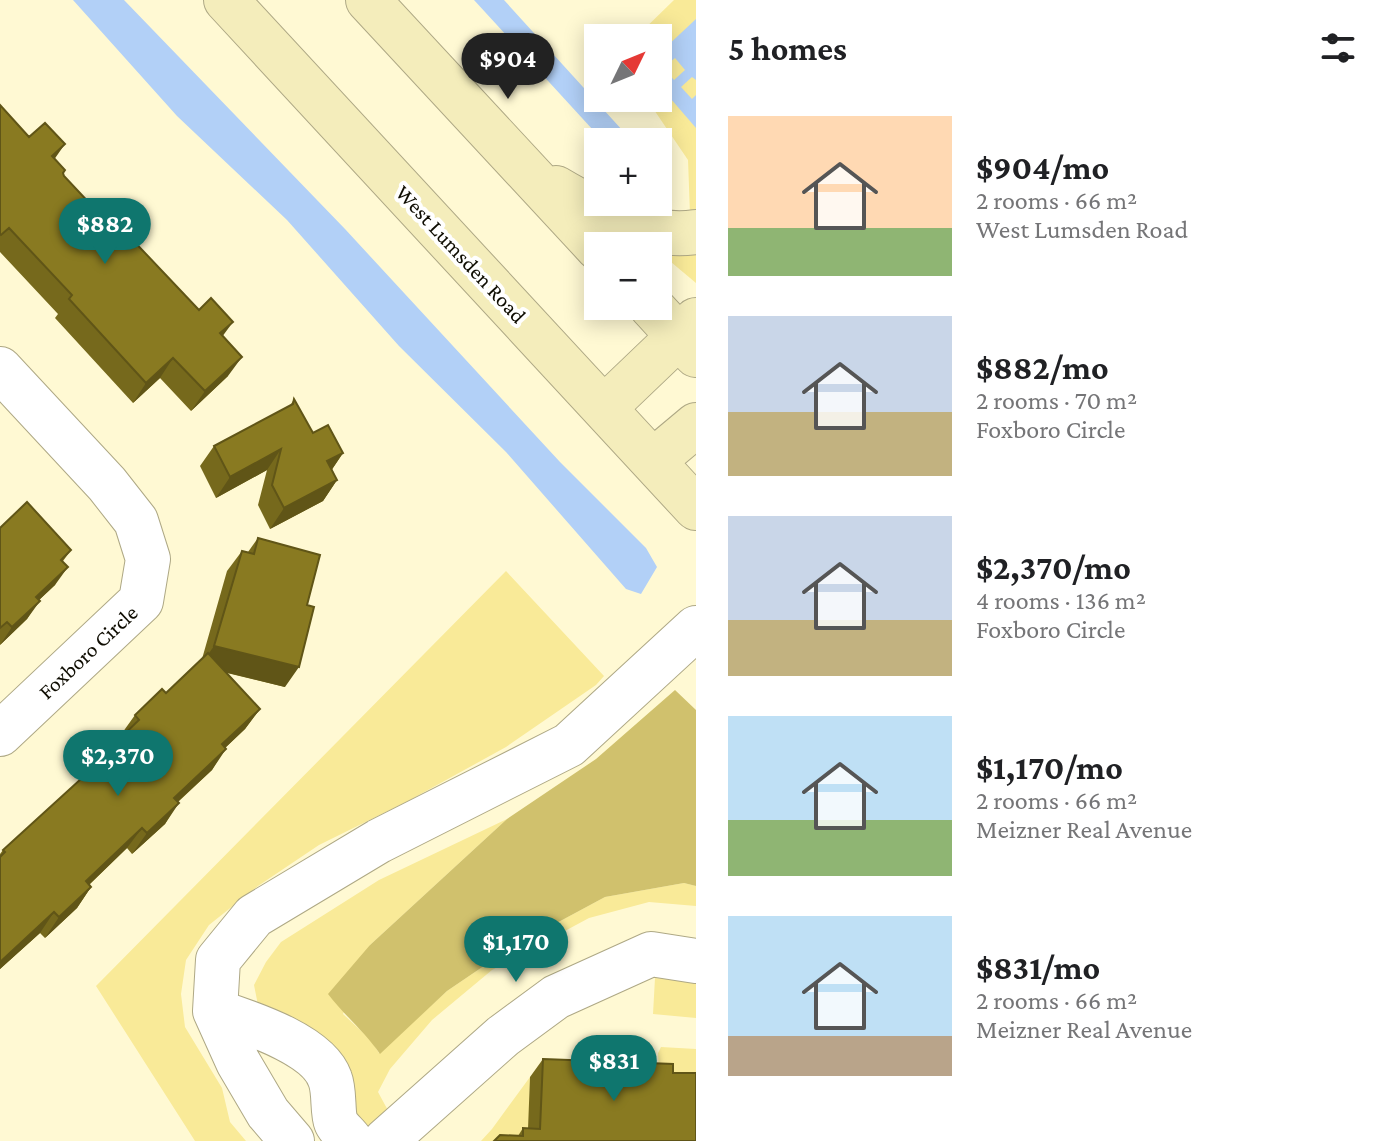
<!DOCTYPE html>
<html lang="en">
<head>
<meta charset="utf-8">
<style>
	:root { --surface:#fff; --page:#f2f2f2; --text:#202124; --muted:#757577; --accent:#0f766e }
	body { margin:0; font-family:"Crimson Pro",serif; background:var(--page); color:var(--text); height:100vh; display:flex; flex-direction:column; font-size:30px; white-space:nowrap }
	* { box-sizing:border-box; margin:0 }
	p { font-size:26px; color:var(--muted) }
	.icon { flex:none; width:44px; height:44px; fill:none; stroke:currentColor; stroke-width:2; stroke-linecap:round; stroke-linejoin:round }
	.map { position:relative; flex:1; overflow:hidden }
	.details { display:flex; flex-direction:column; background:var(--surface); width:696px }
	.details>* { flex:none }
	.needle { width:52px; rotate:47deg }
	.tools { position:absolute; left:584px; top:24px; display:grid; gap:16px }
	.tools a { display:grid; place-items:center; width:88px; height:88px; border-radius:0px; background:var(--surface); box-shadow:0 4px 20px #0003; font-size:40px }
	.price { position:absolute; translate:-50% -68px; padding:0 18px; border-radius:28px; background:var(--accent); color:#fff; font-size:26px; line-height:52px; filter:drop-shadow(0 2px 4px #0008) }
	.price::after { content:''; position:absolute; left:50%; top:48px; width:24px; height:18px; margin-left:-12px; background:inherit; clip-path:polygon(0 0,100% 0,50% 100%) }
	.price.selected { background:#222; color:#fff }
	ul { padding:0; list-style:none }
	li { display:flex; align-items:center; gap:24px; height:200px; padding:0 32px }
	li span { display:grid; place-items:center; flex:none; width:224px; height:160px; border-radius:0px; color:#555 }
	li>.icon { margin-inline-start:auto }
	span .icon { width:96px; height:96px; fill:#fffc; stroke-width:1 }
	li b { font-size:34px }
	h2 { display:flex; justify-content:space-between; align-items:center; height:96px; padding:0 32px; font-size:34px }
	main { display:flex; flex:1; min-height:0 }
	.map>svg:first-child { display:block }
	.green { fill:#f9ea98 }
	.forest { fill:#d0c16d }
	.water { fill:#b2d0f7; fill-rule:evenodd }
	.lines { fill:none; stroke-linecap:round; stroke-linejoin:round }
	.street-casing { stroke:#aea885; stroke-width:46 }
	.secondary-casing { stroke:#aea885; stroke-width:46 }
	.street { stroke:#fff; stroke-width:44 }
	.secondary { stroke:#f4edbb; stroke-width:44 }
	.wall { fill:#76691c }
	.shaded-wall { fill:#605517 }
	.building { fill:#897a21; stroke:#605517; stroke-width:2 }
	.labels { text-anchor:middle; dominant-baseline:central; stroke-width:8; stroke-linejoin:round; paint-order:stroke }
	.street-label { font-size:22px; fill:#0f0d02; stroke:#fff }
</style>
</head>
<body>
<main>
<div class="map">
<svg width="696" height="1141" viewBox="0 0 696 1141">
	<rect width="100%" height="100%" fill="#fff9d3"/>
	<path class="green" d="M 674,0 L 696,0 L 696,213 L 690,214 L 688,160 L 646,98 L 658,98 L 658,38 L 635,38 Z
		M 696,253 L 696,283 L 665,257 L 666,254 Z
		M 506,571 L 604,676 L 596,685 L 506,747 L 408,801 L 319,845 L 258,886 L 209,925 L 186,960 L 181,994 L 185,1027 L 222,1088 L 230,1122 L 246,1141 L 195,1141 L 96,986 Z
		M 507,819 L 370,945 L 343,1014 L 371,1040 L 379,1053 L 447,991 L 512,947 L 605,897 L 684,883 L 696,886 L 696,906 L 649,902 L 589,918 L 492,970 L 432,1020 L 390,1069 L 378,1092 L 391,1116 L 372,1135 L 258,1005 L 254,985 L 266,962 L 281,942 L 379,880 Z
		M 655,978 L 696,981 L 696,1018 L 653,1014 Z
		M 661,1047 L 696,1049 L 696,1141 L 481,1141 L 492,1129 L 530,1077 L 529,1119 L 660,1083 L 658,1053 Z"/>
	<path class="forest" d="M 675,690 L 696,710 L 696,886 L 684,883 L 605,897 L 512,947 L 447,991 L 380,1054 C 365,1032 344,1015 328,994 L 370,945 L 507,819 L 596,759 Z"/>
	<path class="water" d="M 73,0 L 124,0 L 345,229 L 560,462 L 646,548 L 657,567 L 641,594 L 626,589 L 506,452 L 399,346 L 287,220 L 177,116 Z
		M 474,0 L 504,0 L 633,142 L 604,142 Z
		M 696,19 L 696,80 L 692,77 L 681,87 L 692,99 L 696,95 L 696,128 L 658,84 L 658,59 L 665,48 ZM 675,58 L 685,70 L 674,80 L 663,68 Z"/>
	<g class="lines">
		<defs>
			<path id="street" d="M 0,369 L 107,484 L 136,521 L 148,559 L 141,601 L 0,734
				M 215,1011 C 247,1022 318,1044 330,1079 C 335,1092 332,1112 336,1122 C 338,1128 347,1135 351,1141
				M 292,1141 L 268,1113 L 238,1062 L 215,1011 L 218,960 L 254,916 L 379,841 L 569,745 L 696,628
				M 385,1141 L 503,1036 L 556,997 L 651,954 L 696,961"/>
			<path id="secondary" d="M 226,0 L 696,508
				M 368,0 L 598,248
				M 556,188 C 595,211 649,240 696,232
				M 651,306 L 696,355
				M 604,408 L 696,320
				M 653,461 L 696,425"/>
		</defs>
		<use href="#street" class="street-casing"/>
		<use href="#secondary" class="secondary-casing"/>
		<use href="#street" class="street"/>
		<use href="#secondary" class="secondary"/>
	</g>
	<path class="wall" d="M 0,105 L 29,137 L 54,159 L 64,176 L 124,240 L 223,336 L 228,376 L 191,411 L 160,378 L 133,403 L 55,318 L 58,314 L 0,252 Z
		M 294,399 L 313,433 L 343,453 L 332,469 L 337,480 L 323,501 L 270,529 L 258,505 L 267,470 L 216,498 L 200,466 L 214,446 L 290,406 Z
		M 0,528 L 71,550 L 63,561 L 55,585 L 39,600 L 27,619 L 0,645 Z
		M 258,538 L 285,687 L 227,673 L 260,709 L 245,729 L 225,748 L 212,770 L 178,802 L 165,824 L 132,854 L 127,848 L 89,885 L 91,887 L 77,908 L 45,938 L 40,933 L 0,969 L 0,854 L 3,850 L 82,778 L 91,766 L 121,737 L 120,736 L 135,715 L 166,693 L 202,659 L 227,571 L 242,551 L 248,552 Z
		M 543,1059 L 673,1073 L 696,1141 L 518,1136 L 523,1128 L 528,1129 L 530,1077 Z"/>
	<path class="shaded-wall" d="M 65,144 L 51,164 L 52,156 Z
		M 233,322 L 219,341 L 220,333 Z
		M 242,357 L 228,376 L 191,411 L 205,391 Z
		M 173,358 L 160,378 L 133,403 L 146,383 Z
		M 281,449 L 267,470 L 216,498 L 230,477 Z
		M 343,453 L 329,474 L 327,461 Z
		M 337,480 L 323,501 L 270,529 L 284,508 Z
		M 68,567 L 55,585 L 23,615 L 36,597 Z
		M 40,601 L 27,619 L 0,645 L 12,627 Z
		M 214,646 L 299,667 L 285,687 L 200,666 Z
		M 260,709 L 245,729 L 207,765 L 222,744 Z
		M 226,749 L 212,770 L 160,818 L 174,798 Z
		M 179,803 L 165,824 L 132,854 L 147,833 Z
		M 142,828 L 127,848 L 71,902 L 86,881 Z
		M 91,887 L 77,908 L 45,938 L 59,917 Z
		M 54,912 L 40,933 L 0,969 L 0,962 Z"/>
	<path class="building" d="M 0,105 L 29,137 L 45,123 L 65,144 L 52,156 L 65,170 L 63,173 L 64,176 L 124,240 L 128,235 L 199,310 L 211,298 L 233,322 L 220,333 L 242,357 L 205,391 L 173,358 L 146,383 L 69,299 L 72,295 L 9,228 L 1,235 L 0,234 Z
		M 294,399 L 313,433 L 328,425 L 343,453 L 327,461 L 337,480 L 284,508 L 272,485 L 281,449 L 230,477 L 214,446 L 293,404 Z
		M 27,502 L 71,550 L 61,560 L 68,567 L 36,597 L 40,601 L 12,627 L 7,622 L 0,628 L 0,528 Z
		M 258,538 L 320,555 L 307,605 L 314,607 L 299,667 L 214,646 L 242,551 L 254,554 Z
		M 208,653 L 260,709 L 222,744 L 226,749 L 174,798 L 179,803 L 147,833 L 142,828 L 86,881 L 91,887 L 59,917 L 54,912 L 0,962 L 0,857 L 5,852 L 3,850 L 93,768 L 91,766 L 139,720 L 135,715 L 162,689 L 166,693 Z
		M 543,1059 L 673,1064 L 673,1073 L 696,1073 L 696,1141 L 494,1141 L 500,1135 L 523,1136 L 523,1128 L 540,1129 Z"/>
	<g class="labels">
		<g class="street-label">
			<text transform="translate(461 254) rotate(47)">West Lumsden Road</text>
			<text transform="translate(88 652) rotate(-43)">Foxboro Circle</text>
		</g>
	</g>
</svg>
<div class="tools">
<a><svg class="needle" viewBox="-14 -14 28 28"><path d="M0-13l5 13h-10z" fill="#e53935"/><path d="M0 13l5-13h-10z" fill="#757577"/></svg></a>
<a>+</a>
<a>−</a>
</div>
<b class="price selected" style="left:508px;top:101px">$904</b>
<b class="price" style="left:105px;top:266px">$882</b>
<b class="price" style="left:118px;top:798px">$2,370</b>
<b class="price" style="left:516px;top:984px">$1,170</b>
<b class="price" style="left:614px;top:1103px">$831</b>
</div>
<section class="details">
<h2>5 homes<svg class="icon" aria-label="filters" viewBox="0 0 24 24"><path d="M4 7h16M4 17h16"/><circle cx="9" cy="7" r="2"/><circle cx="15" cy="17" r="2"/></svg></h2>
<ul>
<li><span style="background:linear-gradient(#ffd9b3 70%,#8fb573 0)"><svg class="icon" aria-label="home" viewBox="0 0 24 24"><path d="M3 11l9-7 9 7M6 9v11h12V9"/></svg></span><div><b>$904/mo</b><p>2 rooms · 66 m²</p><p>West Lumsden Road</p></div></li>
<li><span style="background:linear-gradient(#c9d6e8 60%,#c2b280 0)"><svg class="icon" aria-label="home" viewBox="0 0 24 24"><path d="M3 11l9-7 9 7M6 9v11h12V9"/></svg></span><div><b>$882/mo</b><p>2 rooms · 70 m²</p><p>Foxboro Circle</p></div></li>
<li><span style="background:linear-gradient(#c9d6e8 65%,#c2b280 0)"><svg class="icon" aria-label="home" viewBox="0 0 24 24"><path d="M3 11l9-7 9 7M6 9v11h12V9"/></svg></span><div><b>$2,370/mo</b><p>4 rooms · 136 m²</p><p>Foxboro Circle</p></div></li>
<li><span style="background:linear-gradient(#bfe0f5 65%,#8fb573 0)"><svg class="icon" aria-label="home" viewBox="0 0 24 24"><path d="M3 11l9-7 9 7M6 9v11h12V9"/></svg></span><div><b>$1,170/mo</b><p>2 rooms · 66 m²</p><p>Meizner Real Avenue</p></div></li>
<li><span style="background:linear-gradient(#bfe0f5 75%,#b9a48a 0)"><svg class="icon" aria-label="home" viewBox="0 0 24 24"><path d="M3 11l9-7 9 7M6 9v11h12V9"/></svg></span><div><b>$831/mo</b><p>2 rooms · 66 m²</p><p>Meizner Real Avenue</p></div></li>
</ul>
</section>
</main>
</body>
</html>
